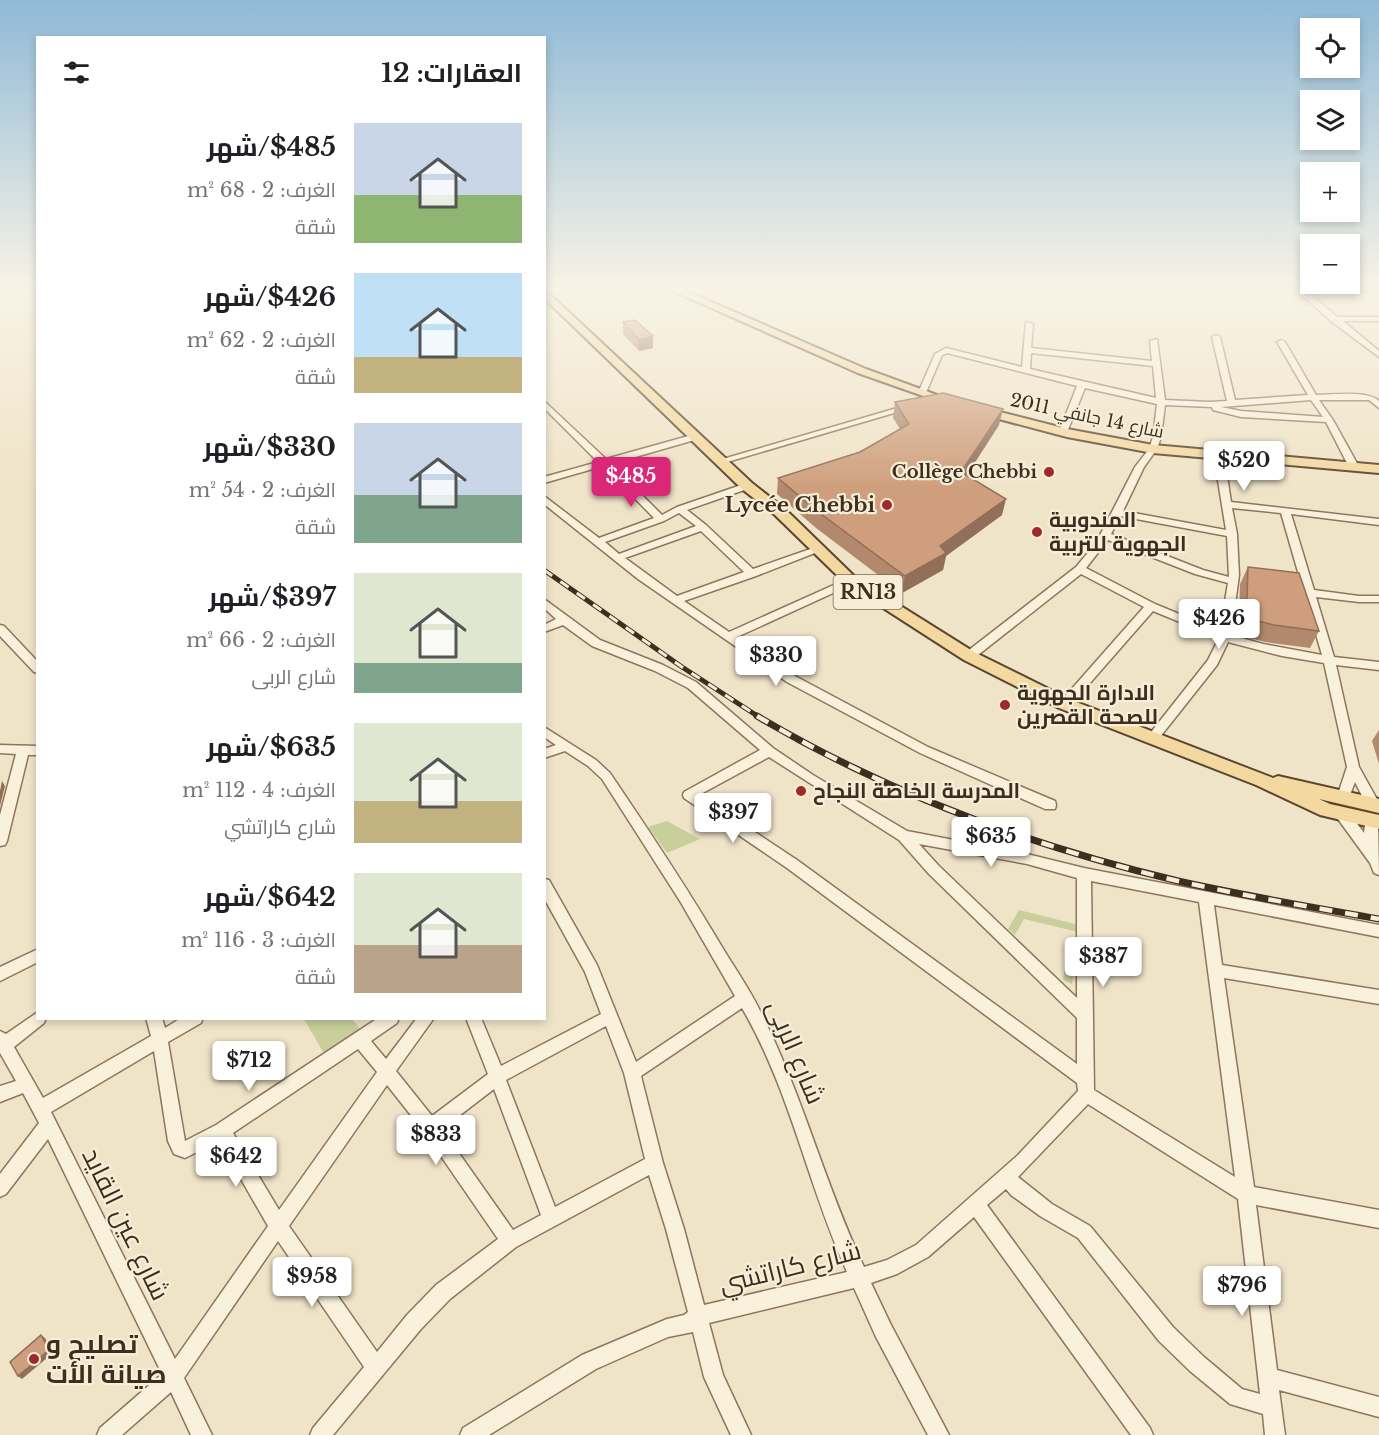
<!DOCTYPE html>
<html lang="ar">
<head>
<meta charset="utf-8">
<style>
	:root { --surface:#fff; --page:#f2f2f2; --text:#202124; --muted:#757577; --accent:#db2777 }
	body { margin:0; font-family:"Libre Baskerville",Cairo,serif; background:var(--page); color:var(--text); direction:rtl; height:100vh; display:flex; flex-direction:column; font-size:22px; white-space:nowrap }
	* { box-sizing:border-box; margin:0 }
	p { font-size:20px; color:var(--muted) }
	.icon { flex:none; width:33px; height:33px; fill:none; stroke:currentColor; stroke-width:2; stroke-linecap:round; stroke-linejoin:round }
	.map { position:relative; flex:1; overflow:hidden; direction:ltr }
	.sheet { position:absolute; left:36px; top:36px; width:510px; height:984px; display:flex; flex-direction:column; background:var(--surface); border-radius:0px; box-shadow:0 3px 9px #0003; direction:rtl }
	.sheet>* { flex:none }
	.fabs { position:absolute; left:1300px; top:18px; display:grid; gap:12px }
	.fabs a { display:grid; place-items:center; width:60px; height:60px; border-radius:0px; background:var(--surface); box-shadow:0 3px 9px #0003; font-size:30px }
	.price { position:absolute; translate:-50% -51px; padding:0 14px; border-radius:6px; background:#fff; color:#222; font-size:20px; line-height:39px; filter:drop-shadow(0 2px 3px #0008) }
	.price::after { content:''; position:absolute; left:50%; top:36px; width:18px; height:14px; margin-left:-9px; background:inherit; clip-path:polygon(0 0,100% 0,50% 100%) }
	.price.active { background:var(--accent); color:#fff }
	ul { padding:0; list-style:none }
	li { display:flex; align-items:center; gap:18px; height:150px; padding:0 24px }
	li span { display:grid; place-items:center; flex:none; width:168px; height:120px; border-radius:0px; color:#555 }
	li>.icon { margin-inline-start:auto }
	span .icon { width:72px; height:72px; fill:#fffc; stroke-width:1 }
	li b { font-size:26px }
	h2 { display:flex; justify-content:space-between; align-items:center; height:72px; padding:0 24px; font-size:26px }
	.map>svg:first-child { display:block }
	.green { fill:#c9cf9b }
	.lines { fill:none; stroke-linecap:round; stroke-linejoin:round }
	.minor-casing { stroke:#8d765c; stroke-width:3 }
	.major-casing { stroke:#5b4430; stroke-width:4 }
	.minor { fill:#faf1dc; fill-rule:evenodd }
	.major { fill:#f3d9a0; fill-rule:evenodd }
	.rail-far1-casing { stroke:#3d2e20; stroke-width:5 }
	.rail-casing { stroke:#3d2e20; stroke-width:7 }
	.rail-far1 { stroke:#f7eed8; stroke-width:3; stroke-dasharray:10; stroke-linecap:butt }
	.rail { stroke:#f7eed8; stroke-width:4.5; stroke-dasharray:13; stroke-linecap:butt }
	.wall { fill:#b2896c }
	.shaded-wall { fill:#916f58 }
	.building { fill:#cf9f7d; stroke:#916f58; stroke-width:1.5 }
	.poi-dot { fill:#9e2a2b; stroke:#f7eed8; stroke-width:2 }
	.labels { text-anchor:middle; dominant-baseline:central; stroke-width:4.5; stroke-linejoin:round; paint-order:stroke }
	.far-street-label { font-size:18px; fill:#3d2e20; stroke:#f7eed8 }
	.far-poi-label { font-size:18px; font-weight:bold; fill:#3d2e20; stroke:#f7eed8; text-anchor:end }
	.shield { fill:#f7eed8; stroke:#756857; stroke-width:1.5 }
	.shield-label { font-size:20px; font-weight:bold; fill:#3d2e20 }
	.poi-label { font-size:21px; font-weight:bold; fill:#3d2e20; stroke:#f7eed8; text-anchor:start }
	.near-street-label { font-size:26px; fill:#3d2e20; stroke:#f7eed8 }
	.near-poi-label { font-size:26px; font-weight:bold; fill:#3d2e20; stroke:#f7eed8; text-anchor:start }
</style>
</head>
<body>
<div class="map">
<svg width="1379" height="1435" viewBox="0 0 1379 1435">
	<rect width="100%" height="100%" fill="#f0e4c8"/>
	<path class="green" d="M 667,821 L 700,839 L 667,853 L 648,827 Z
		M 1019,910 L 1079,925 L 1078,932 L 1024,919 L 1015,935 L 1008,929 Z
		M 1068,940 L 1077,943 L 1072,984 L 1063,980 Z
		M 304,1019 L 352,1019 L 363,1032 L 326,1057 Z"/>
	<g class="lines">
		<defs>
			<path id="minor" d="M 1293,287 L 1379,288 L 1379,292 L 1307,291 L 1337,317 L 1379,317 L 1379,321 L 1343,321 L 1379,351 L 1379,357 L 1331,321 Z
				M 1026,322 L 1033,324 L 1031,348 L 1152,361 L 1150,341 L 1157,339 L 1165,400 L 1210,402 L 1227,401 L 1212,337 L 1216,335 L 1220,337 L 1235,400 L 1308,395 L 1277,342 L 1281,340 L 1285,342 L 1316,395 C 1333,395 1367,390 1379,401 L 1379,408 L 1369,400 L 1319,400 L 1333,420 L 1359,467 L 1354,470 L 1349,467 L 1326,422 L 1241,417 L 1213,410 L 1212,407 L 1165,405 L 1161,437 L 1157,449 L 1144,467 L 1123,511 L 1226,530 L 1214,456 L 1219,453 L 1224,456 L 1231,502 L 1379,519 L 1379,525 L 1291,514 L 1314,590 L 1359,596 L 1379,596 L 1379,602 L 1359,602 L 1316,597 L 1334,657 L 1379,662 L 1379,670 L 1336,665 L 1359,767 L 1379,803 L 1378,808 L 1368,808 L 1355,782 L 1348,800 L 1338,800 L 1337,797 L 1347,767 L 1324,663 L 1282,656 L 1228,642 L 1217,665 L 1156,742 L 1148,742 L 1146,739 L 1148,736 L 1208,660 L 1219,638 L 1153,611 L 1069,707 L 1061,707 L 1059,704 L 1061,701 L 1144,607 L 1081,574 L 973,659 L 965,659 L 963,656 L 965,653 L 1076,567 L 1096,543 L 1135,467 L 1149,449 L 1153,437 L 1157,404 L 1085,388 L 1067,432 L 1063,435 L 1059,432 L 1077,386 L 947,353 L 942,355 L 925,395 L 918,393 L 935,354 L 946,348 L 1022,367 ZM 1031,353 L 1153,366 L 1156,398 L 1030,369 ZM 1311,400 L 1323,417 L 1241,411 L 1221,407 ZM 1232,508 L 1281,513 L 1322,655 L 1263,644 L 1231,635 L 1239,575 L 1237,534 ZM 1120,516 L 1227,536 L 1229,577 L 1203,570 L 1111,534 ZM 1108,540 L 1195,574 L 1228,583 L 1220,631 L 1155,604 L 1086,568 Z
				M 544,401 L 606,459 L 692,435 L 698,435 L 698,439 L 611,464 L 662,515 L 677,507 L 744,484 L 750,484 L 750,488 L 687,510 L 706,525 L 753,569 L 816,547 L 820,546 L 825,549 L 756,576 L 684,601 L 729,632 L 847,579 L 855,579 L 856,581 L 855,583 L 737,637 L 795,676 L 928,747 L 1055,801 L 1056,805 L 1055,809 L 1045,809 L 920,753 L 787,682 L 638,579 L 544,504 L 544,496 L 599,538 L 654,518 L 603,466 L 544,483 L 544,477 L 598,462 L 544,408 ZM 679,513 L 696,526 L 619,554 L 605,542 L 664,521 ZM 701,531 L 744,572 L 677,596 L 625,558 Z
				M 904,406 L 911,408 L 724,463 L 718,463 L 716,461 Z
				M 544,599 L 600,640 L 663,665 L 696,682 L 773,748 L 813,775 L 907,831 L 1027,854 L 1084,868 L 1379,925 L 1379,937 L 1214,905 L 1222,965 L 1379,990 L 1379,1004 L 1224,978 L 1254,1187 L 1379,1210 L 1379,1228 L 1256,1205 L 1277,1370 L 1379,1397 L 1379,1417 L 1279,1390 L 1285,1435 L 1265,1435 L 1263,1414 L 1230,1404 L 1190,1371 L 1159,1341 L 1078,1238 L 1040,1216 L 1011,1195 L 1006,1189 L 987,1205 L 1150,1428 L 1153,1435 L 1131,1435 L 974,1217 L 928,1257 L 897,1274 L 871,1283 L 890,1323 L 949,1435 L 928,1435 L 876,1337 L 854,1288 L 709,1323 L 723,1375 L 751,1435 L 731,1435 L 704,1377 L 693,1332 L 668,1337 L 596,1369 L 489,1435 L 460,1435 L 463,1428 L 582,1355 L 667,1319 L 684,1315 L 688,1312 L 666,1229 L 649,1175 L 516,1247 L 450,1299 L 421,1329 L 333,1435 L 310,1435 L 313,1428 L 364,1367 L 278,1241 L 184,1378 L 212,1435 L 191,1435 L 171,1392 L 122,1435 L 97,1435 L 100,1428 L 162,1374 L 48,1139 L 6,1194 L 0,1197 L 0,1174 L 39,1123 L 23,1093 L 0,1102 L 0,1086 L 16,1081 L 0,1053 L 0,1031 L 6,1034 L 38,1012 L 38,1018 L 46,1018 L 44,1023 L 14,1047 L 43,1098 L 151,1036 L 146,1018 L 162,1018 L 165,1028 L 181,1018 L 203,1018 L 201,1023 L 168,1042 L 185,1141 L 216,1125 L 378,1018 L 399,1018 L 397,1023 L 371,1041 L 386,1059 L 417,1018 L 434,1018 L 396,1071 L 432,1116 L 488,1074 L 466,1018 L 481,1018 L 501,1066 L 601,1014 L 585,972 L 544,898 L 544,879 L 549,880 L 597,965 L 636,1062 L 735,996 L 680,901 L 602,779 L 588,766 L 565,751 L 544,758 L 544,749 L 556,745 L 544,737 L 544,727 L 596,760 L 610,773 C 650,832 689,891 725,952 C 738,973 752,993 762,1015 C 803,1096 825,1185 864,1267 L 887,1260 L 916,1245 L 1018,1155 L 1078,1091 L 1077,1083 L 787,868 L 684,798 L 683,795 L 684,792 L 760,750 L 688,688 L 655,671 L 592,646 L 563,625 L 544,632 L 544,625 L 556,619 L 544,608 ZM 769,757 L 899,840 L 929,874 L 1077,1018 L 1077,1064 L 797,860 L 699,795 ZM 919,844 L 1027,864 L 1077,878 L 1077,998 L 939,866 ZM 1091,881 L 1199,902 L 1235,1177 L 1094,1090 ZM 742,1008 C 790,1090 808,1186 847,1272 L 704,1305 L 684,1229 L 663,1163 L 641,1076 ZM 606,1026 L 624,1073 L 645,1159 L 555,1207 L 506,1080 ZM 358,1049 L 377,1072 L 279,1210 L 233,1133 ZM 154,1051 L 168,1141 L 174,1154 L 185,1158 L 219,1141 L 268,1226 L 175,1359 L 51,1112 ZM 387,1085 L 425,1133 L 498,1239 L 436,1285 L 407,1315 L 377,1352 L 289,1226 ZM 494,1089 L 541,1215 L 513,1230 L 442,1129 ZM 1088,1104 L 1238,1199 L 1260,1394 L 1242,1389 L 1204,1357 L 1173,1327 L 1090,1226 L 1052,1204 L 1018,1177 Z
				M 0,625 L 4,626 L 38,662 L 38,673 L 34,672 L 0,636 Z
				M 0,745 L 38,746 L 38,755 L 28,755 L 7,841 L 5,845 L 0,846 L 0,815 L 16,754 L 0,753 Z
				M 1343,810 L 1348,811 L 1364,833 L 1366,817 L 1376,817 L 1378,821 L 1379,875 L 1374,873 L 1370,863 L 1338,819 L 1336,815 L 1338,811 Z
				M 38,949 L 38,962 L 0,981 L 0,967 Z"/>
			<path id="major" d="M 664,287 L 677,287 L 866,369 L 956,402 L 954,404 L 946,404 L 858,373 Z
				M 544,289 L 752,483 L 785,509 L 856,578 L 974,652 L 1071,700 L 1273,778 L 1278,776 L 1379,799 L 1379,813 L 1319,799 L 1330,804 L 1379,815 L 1379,829 L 1320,815 L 1256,785 L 1059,708 L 964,660 L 846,584 L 775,515 L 742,489 L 544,298 Z
				M 980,407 L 1067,429 L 1153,445 L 1379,465 L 1379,473 L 1153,453 L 1067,437 L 976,413 L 974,411 Z"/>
		</defs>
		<use href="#minor" class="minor-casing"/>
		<use href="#major" class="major-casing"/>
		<use href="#minor" class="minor"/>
		<use href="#major" class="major"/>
		<defs>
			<path id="rail-far1" d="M 544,570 L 682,667 L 759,717"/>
			<path id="rail" d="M 757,716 C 887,793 1031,846 1178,881 C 1245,896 1312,907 1379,919"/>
		</defs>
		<use href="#rail-far1" class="rail-far1-casing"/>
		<use href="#rail" class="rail-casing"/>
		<use href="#rail-far1" class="rail-far1"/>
		<use href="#rail" class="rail"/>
	</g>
	<path class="wall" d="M 623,322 L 653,348 L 639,351 L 623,334 Z
		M 895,402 L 999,425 L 967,475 L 1002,515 L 946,556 L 943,570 L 902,593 L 816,528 L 777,494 L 778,478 L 860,452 L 900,429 L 893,418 Z
		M 1248,567 L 1319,631 L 1310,648 L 1265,642 L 1235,634 L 1239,615 L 1240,584 Z
		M 1379,730 L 1379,764 L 1372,741 Z"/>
	<path class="shaded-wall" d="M 653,336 L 653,348 L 639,351 L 639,340 Z
		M 1003,409 L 999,425 L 958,488 L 961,472 Z
		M 1006,499 L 1002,515 L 946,556 L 943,570 L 902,593 L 905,576 L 940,546 Z
		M 2,781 L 5,786 L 0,806 L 0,791 Z
		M 41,1335 L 45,1338 L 53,1353 L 22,1379 L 18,1376 Z"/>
	<path class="building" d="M 635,320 L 653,336 L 639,340 L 623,322 Z
		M 943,393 L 1003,409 L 961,472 L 1006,499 L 940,546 L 946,553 L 905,576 L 817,511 L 778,478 L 860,452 L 909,424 L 895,402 Z
		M 1248,567 L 1299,573 L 1319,631 L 1274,625 L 1243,617 L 1247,598 Z
		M 41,1335 L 49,1350 L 18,1376 L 10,1362 Z"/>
	<linearGradient id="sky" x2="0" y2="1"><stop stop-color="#8fbad6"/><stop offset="0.59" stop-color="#f8f3e6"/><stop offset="1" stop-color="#f8f3e6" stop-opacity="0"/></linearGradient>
	<rect width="1379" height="488" fill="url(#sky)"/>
	<g class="poi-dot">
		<circle cx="1049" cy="472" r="6"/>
		<circle cx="887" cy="505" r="6"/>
		<circle cx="1037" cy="532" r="6"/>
		<circle cx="1005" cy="705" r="6"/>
		<circle cx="801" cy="791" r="6"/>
		<circle cx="34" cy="1359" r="6"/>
	</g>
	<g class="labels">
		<g class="far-street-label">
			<text transform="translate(1087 416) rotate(12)">شارع 14 جانفي 2011</text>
		</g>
		<g class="far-poi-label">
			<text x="1037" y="472">Collège Chebbi</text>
		</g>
		<rect class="shield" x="833.5" y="575" width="69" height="34" rx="4.5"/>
		<g class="shield-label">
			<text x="868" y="592">RN13</text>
		</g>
		<g class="poi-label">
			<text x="875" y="505" text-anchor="end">Lycée Chebbi</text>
			<text x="1049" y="520">المندوبية<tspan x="1049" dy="24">الجهوية للتربية</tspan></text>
			<text x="1017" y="693">الادارة الجهوية<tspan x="1017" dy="24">للصحة القصرين</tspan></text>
			<text x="813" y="791">المدرسة الخاصة النجاح</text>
		</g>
		<g class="near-street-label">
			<text transform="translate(796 1052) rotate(67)">شارع الربى</text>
			<text transform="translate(126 1224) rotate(64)">شارع عين القايد</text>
			<text transform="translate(790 1267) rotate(-14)">شارع كاراتشي</text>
		</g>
		<g class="near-poi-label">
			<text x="46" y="1344">تصليح و<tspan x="46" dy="30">صيانة الأت</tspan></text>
		</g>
	</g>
</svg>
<div class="fabs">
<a><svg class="icon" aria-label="locate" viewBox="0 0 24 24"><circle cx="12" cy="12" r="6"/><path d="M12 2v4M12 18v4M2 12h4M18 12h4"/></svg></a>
<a><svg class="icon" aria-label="layers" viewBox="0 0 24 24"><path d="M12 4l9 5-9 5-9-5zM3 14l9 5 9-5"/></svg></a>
<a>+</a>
<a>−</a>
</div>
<b class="price" style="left:1244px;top:492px">$520</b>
<b class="price active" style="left:631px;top:508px">$485</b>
<b class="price" style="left:1219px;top:650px">$426</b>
<b class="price" style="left:776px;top:687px">$330</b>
<b class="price" style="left:733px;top:844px">$397</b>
<b class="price" style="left:991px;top:868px">$635</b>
<b class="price" style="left:1103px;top:988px">$387</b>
<b class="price" style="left:249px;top:1092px">$712</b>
<b class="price" style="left:436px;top:1166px">$833</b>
<b class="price" style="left:236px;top:1188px">$642</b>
<b class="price" style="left:312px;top:1308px">$958</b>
<b class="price" style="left:1242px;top:1317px">$796</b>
<section class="sheet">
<h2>العقارات: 12<svg class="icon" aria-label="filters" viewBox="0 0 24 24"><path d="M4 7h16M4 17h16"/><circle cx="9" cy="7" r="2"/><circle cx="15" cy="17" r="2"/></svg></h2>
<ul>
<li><span style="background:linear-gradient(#c9d6e8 60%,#8fb573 0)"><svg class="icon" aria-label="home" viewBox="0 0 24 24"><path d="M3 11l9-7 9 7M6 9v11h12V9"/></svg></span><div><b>$485/شهر</b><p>الغرف: 2 · 68 m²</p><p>شقة</p></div></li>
<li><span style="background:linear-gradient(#bfe0f5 70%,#c2b280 0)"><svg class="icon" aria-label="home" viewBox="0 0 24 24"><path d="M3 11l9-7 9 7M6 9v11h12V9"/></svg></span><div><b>$426/شهر</b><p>الغرف: 2 · 62 m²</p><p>شقة</p></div></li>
<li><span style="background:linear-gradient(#c9d6e8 60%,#7fa58c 0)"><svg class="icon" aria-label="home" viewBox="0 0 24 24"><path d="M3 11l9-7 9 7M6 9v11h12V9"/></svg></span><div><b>$330/شهر</b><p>الغرف: 2 · 54 m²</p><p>شقة</p></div></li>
<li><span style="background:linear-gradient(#dfe7d0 75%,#7fa58c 0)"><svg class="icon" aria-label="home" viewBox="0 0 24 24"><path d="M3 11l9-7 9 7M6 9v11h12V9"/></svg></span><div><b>$397/شهر</b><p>الغرف: 2 · 66 m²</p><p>شارع الربى</p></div></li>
<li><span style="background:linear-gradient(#dfe7d0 65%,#c2b280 0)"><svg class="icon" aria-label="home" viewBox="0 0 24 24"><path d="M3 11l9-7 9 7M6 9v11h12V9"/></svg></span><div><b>$635/شهر</b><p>الغرف: 4 · 112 m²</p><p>شارع كاراتشي</p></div></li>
<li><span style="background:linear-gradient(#dfe7d0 60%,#b9a48a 0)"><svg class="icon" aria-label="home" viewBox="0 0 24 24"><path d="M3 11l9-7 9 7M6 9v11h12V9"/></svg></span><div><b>$642/شهر</b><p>الغرف: 3 · 116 m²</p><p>شقة</p></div></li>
</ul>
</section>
</div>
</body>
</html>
